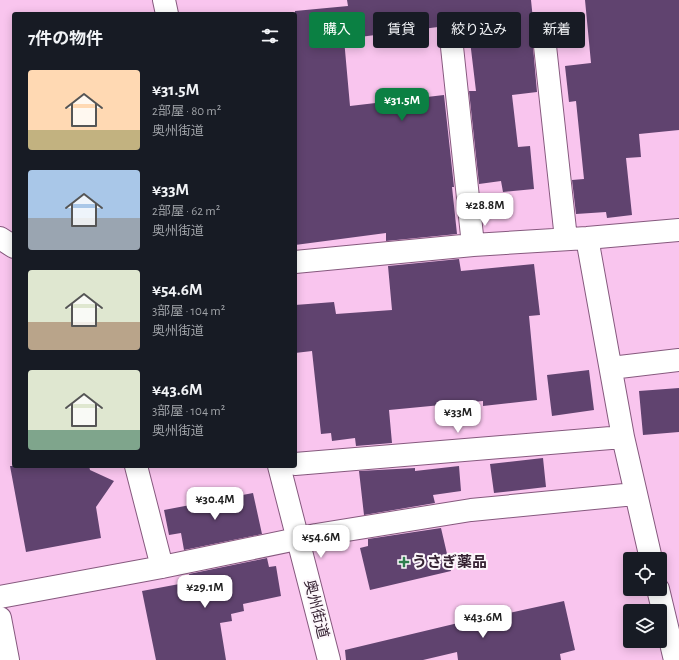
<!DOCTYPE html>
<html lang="ja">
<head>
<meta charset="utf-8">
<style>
	:root { --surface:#171b24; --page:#20242c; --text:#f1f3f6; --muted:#9ea1a6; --accent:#0b8043 }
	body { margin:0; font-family:"Alegreya Sans","Noto Sans JP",sans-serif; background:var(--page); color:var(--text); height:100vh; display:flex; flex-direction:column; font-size:15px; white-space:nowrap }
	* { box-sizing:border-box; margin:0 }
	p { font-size:13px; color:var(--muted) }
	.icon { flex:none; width:22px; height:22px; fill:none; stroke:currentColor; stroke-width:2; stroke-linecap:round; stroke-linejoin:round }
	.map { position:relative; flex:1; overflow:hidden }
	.drawer { position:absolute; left:12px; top:12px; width:285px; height:456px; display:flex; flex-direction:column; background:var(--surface); border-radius:4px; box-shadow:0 2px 10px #0003 }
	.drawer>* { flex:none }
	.hud { position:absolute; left:309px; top:12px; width:310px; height:36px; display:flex; gap:8px }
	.controls { position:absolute; left:623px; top:552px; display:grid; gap:8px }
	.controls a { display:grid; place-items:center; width:44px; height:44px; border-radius:4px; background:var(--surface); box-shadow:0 2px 10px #0003; font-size:20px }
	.price { position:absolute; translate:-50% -34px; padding:0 9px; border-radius:8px; background:#fff; color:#222; font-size:13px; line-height:26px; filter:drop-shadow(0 1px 2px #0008) }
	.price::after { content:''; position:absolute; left:50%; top:24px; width:12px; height:9px; margin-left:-6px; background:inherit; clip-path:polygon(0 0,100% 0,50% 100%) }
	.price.selected { background:var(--accent); color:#fff }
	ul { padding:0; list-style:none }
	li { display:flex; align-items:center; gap:12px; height:100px; padding:0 16px }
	li span { display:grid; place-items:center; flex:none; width:112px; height:80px; border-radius:4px; color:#555 }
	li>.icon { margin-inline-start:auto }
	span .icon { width:48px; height:48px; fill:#fffc; stroke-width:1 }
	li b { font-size:17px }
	h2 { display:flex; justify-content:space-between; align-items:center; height:48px; padding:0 16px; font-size:17px }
	.pill { padding:0 14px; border-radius:4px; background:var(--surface); box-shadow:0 2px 10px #0003; font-size:14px; line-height:36px }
	.pill.selected { background:var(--accent); color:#fff }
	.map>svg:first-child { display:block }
	.building { fill:#60436f }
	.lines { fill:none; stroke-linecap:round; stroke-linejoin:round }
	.minor-casing { stroke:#86597e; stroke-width:24 }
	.major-casing { stroke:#86597e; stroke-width:24 }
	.minor { stroke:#fff; stroke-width:22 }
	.major { stroke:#fff; stroke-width:22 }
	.poi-dot { fill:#2f7e4e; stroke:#fcf7fb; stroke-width:1.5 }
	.labels { text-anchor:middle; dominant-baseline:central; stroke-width:4; stroke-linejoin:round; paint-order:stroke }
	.poi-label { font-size:15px; font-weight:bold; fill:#352232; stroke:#fcf7fb; text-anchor:start }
	.street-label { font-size:15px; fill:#352232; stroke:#fcf7fb }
</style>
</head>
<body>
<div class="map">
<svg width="679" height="660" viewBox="0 0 679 660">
	<rect width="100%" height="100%" fill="#f9c5ee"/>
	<path class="building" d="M 347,0 L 531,0 L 535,39 L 533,47 L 537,92 L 512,95 L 518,147 L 530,146 L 534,189 L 503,192 L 501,181 L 479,184 L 469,91 L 476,91 L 468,24 L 462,25 L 455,17 L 448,16 L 442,18 L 438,27 L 344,39 L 350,106 L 444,95 L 454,187 L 452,187 L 457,234 L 386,241 L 386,233 L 295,245 L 295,11 L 348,6 Z
		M 585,0 L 679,0 L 679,130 L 639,134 L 641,157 L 626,158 L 632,215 L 607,218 L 606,212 L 576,214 L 572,180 L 584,179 L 576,101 L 569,102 L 565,66 L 591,63 Z
		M 459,259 L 461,271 L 534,264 L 540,315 L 529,316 L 537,400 L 483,406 L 483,401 L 389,410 L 392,443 L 356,446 L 355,438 L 332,441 L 331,433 L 321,434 L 312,351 L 295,353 L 295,305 L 334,302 L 336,314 L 392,310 L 388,266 Z
		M 589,370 L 594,410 L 552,416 L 547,375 Z
		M 679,388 L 679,432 L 643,435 L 639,391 Z
		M 543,458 L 546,487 L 494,493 L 490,464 Z
		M 10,466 L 89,466 L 90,470 L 114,481 L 96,507 L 101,538 L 26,552 Z
		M 459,466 L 461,491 L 433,495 L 435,503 L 364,515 L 359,471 L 415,468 L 415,471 Z
		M 253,493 L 262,534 L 184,550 L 181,533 L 169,535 L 164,510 Z
		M 441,528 L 451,571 L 370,590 L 360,548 L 368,546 L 368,539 Z
		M 267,558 L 269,567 L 276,566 L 281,596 L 243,604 L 244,611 L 231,614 L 232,621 L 220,623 L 226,660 L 156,660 L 142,591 L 190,582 L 189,574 Z
		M 564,601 L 575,650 L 560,654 L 561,660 L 458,660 L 457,652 L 423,660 L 346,660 L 345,650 L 500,613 L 500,615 Z"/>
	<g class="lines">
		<defs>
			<path id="minor" d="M 450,28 L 473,245
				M 545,46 L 566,239
				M 0,238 L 14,247
				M 587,238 L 623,437 L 651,559
				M 295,262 L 473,245 L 587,238 L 679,230
				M 611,368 L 679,360
				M 295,464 L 623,437
				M 136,466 L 162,567
				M 658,589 L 675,660
				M 0,597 L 162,567 L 316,535 L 471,510 L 635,494
				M 0,618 L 8,660"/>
			<path id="major" d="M 164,0 L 167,14
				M 279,466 L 329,660"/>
		</defs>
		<use href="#minor" class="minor-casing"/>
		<use href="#major" class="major-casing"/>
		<use href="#minor" class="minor"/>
		<use href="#major" class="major"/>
	</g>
	<path class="poi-dot" d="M402 556h4v4h4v4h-4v4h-4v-4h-4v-4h4z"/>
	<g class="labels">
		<g class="poi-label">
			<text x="412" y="562">うさぎ薬品</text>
		</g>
		<g class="street-label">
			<text transform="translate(316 609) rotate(76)">奥州街道</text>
		</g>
	</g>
</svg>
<div class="controls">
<a><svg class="icon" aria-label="locate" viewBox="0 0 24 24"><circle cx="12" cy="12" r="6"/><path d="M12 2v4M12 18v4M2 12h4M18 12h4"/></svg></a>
<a><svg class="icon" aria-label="layers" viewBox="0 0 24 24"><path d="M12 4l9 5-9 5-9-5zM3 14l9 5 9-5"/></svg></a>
</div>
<b class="price selected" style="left:402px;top:122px">¥31.5M</b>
<b class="price" style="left:485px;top:227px">¥28.8M</b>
<b class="price" style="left:458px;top:434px">¥33M</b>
<b class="price" style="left:215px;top:521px">¥30.4M</b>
<b class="price" style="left:321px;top:559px">¥54.6M</b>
<b class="price" style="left:205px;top:609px">¥29.1M</b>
<b class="price" style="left:483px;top:639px">¥43.6M</b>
<div class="hud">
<a class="pill selected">購入</a>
<a class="pill">賃貸</a>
<a class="pill">絞り込み</a>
<a class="pill">新着</a>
</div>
<section class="drawer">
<h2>7件の物件<svg class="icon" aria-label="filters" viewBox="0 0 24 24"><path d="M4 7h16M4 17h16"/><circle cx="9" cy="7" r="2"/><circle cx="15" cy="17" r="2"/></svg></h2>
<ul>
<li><span style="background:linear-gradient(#ffd9b3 75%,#c2b280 0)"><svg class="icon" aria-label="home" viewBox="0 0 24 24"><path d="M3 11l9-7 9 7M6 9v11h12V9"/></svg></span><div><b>¥31.5M</b><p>2部屋 · 80 m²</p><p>奥州街道</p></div></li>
<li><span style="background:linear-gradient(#a9c7e8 60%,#9aa5b1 0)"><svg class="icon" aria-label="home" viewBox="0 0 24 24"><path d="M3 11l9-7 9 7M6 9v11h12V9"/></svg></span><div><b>¥33M</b><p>2部屋 · 62 m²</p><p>奥州街道</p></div></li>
<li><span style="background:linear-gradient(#dfe7d0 65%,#b9a48a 0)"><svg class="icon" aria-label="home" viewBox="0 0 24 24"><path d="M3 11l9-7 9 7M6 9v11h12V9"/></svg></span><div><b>¥54.6M</b><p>3部屋 · 104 m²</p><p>奥州街道</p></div></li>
<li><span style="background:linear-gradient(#dfe7d0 75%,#7fa58c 0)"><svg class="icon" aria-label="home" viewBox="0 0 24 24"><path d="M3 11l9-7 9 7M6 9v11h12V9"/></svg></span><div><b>¥43.6M</b><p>3部屋 · 104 m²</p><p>奥州街道</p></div></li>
</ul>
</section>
</div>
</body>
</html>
